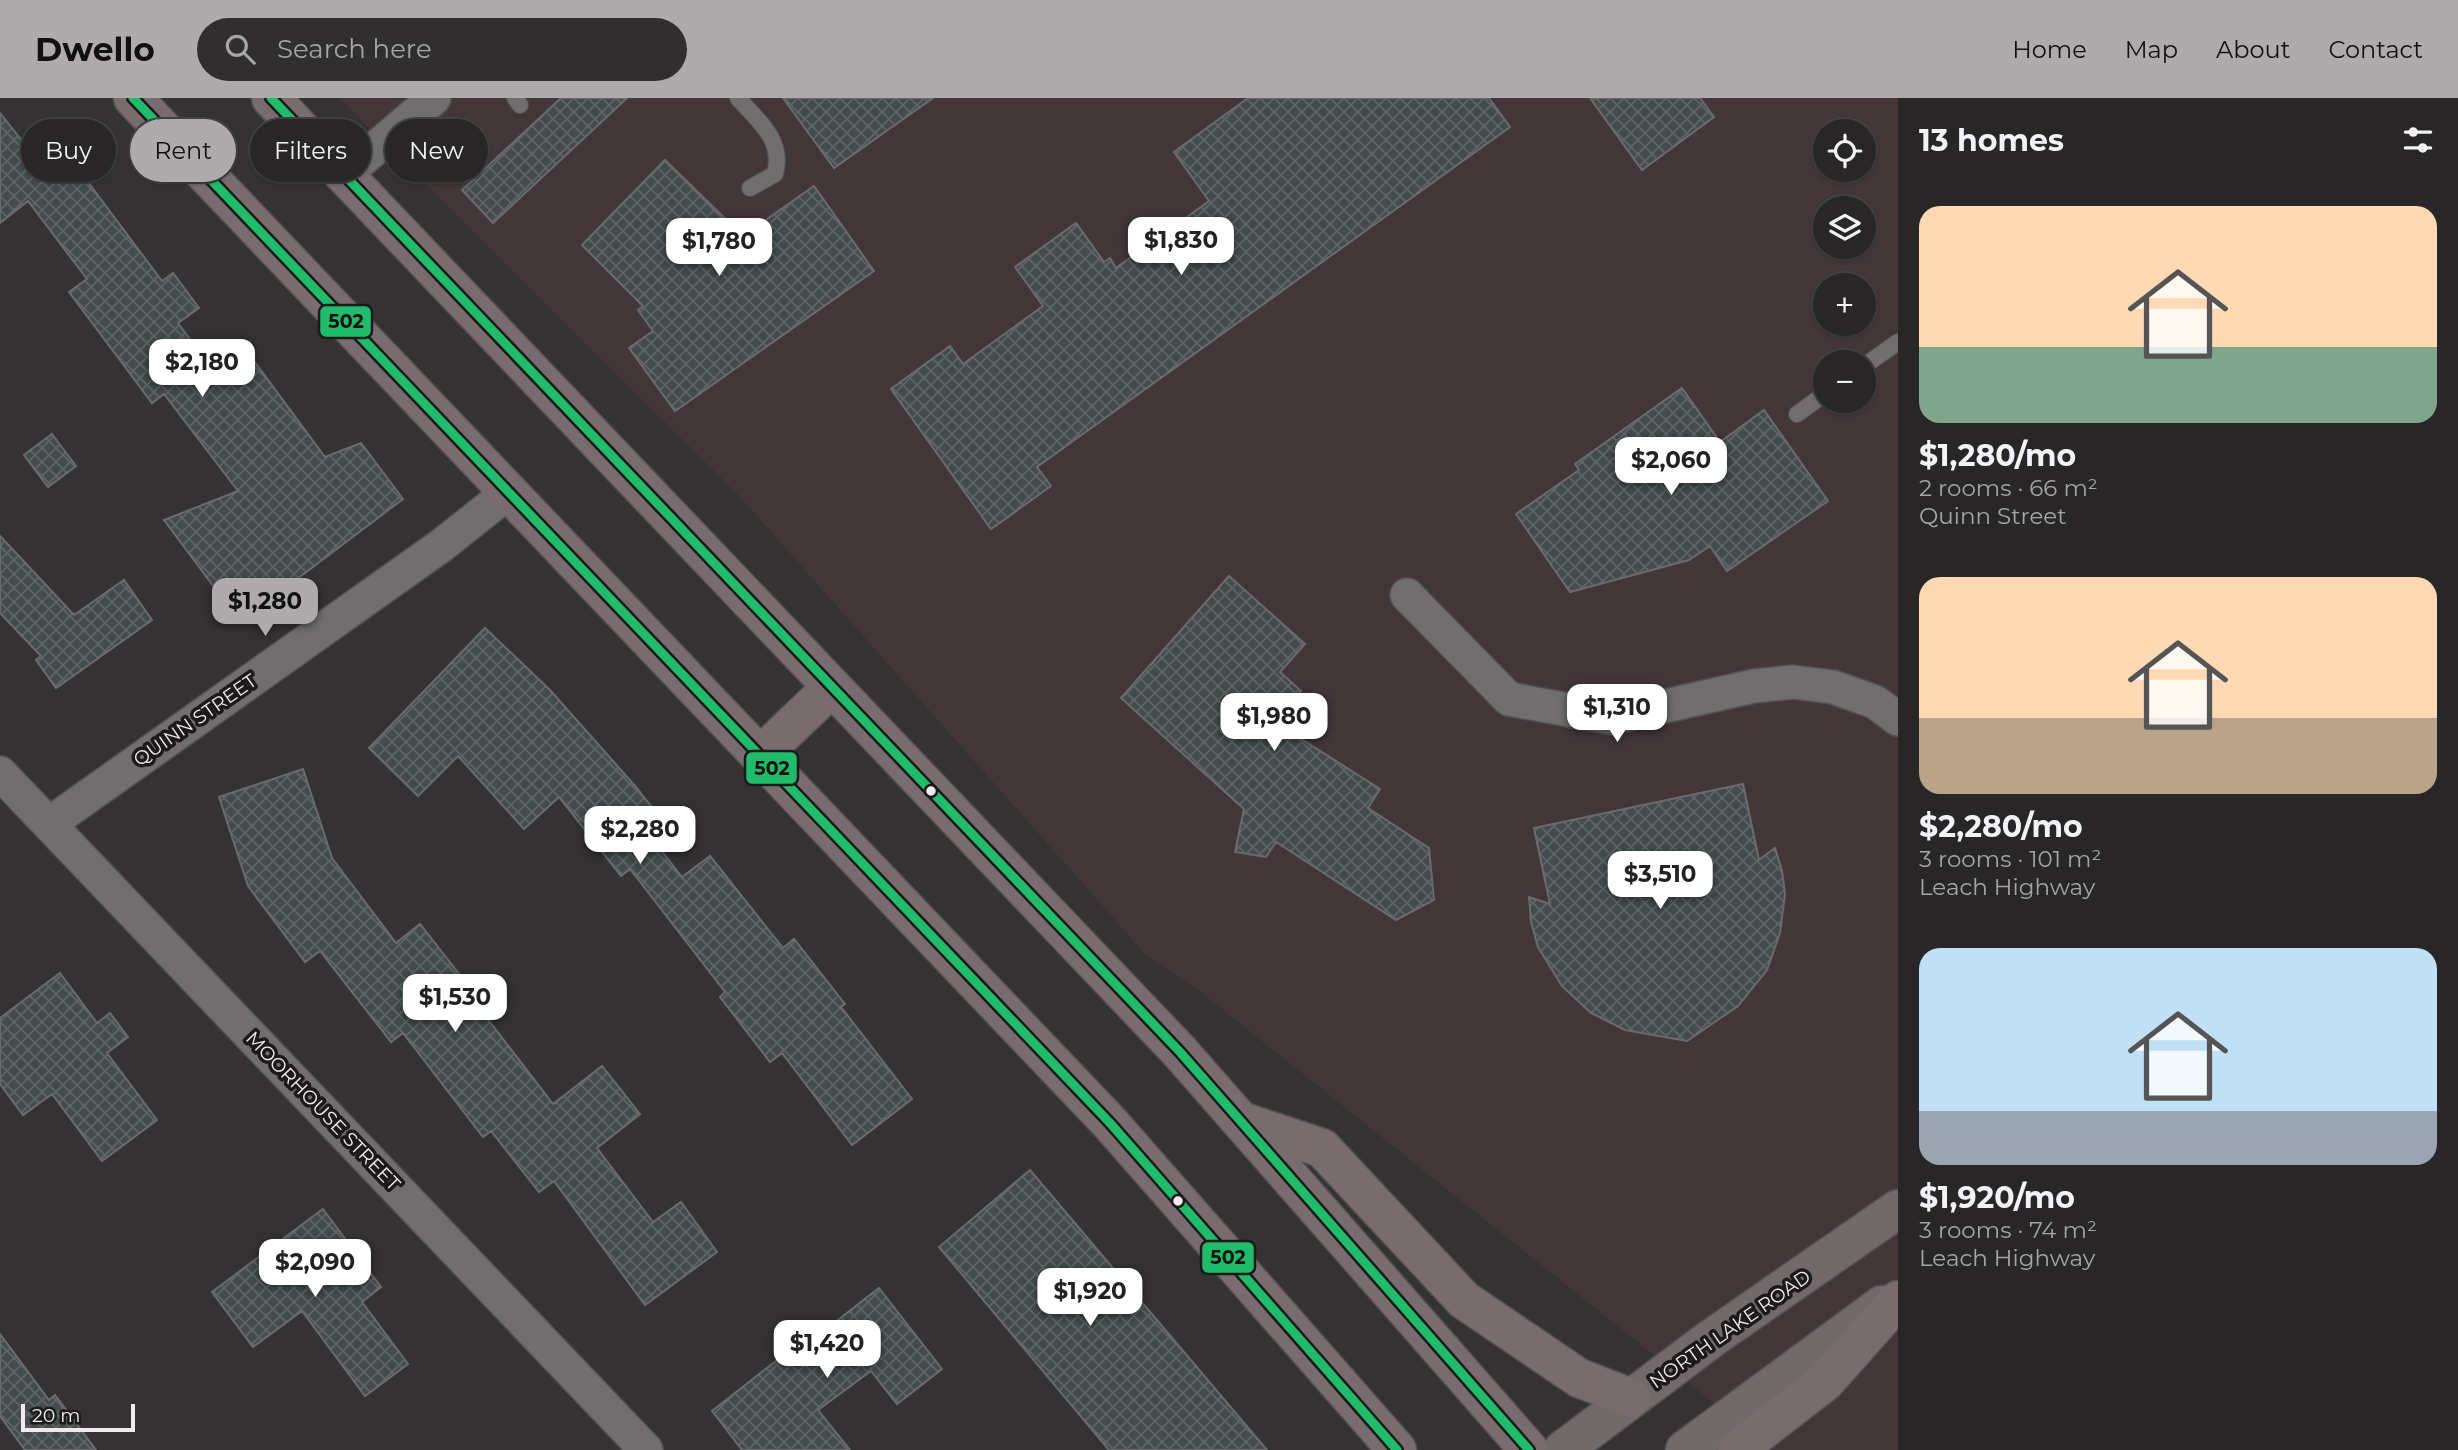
<!DOCTYPE html>
<html lang="en">
<head>
<meta charset="utf-8">
<style>
	:root { --surface:#282626; --page:#302e2e; --text:#f1f3f6; --muted:#a5a5a7; --line:#444343; --accent:#afabac }
	body { margin:0; font-family:Montserrat,sans-serif; background:var(--page); color:var(--text); height:100vh; display:flex; flex-direction:column; font-size:26px; white-space:nowrap }
	* { box-sizing:border-box; margin:0 }
	p { font-size:23px; color:var(--muted) }
	.icon { flex:none; width:38px; height:38px; fill:none; stroke:currentColor; stroke-width:2; stroke-linecap:round; stroke-linejoin:round }
	.map { position:relative; flex:1; overflow:hidden }
	.panel { display:flex; flex-direction:column; background:var(--surface); width:560px }
	.panel>* { flex:none }
	.top-card { position:absolute; left:21px; top:21px; width:665px; height:63px; display:flex; gap:14px }
	.fabs { position:absolute; left:1813px; top:21px; display:grid; gap:14px }
	.fabs a { display:grid; place-items:center; width:63px; height:63px; border-radius:50%; background:var(--surface); box-shadow:0 2px 5px #0004,0 0 0 2px var(--line); font-size:35px }
	.scale { position:absolute; left:21px; bottom:18px; width:114px; box-sizing:border-box; padding-left:7px; border:4px solid #f0eced; border-top:0; font-size:19px; line-height:24px; white-space:nowrap; color:#f0eced; -webkit-text-stroke:5px #1c191a; paint-order:stroke }
	.price { position:absolute; translate:-50% -60px; padding:0 16px; border-radius:14px; background:#fff; color:#222; font-size:23px; line-height:46px; filter:drop-shadow(0 2px 4px #0008) }
	.price::after { content:''; position:absolute; left:50%; top:42px; width:21px; height:16px; margin-left:-10px; background:inherit; clip-path:polygon(0 0,100% 0,50% 100%) }
	.price.selected { background:var(--accent); color:#111 }
	ul { padding:0; list-style:none }
	li { display:grid; align-content:center; gap:14px; height:371px; padding:0 21px }
	li span { display:grid; place-items:center; height:217px; border-radius:21px; color:#555 }
	li>.icon { margin-inline-start:auto }
	span .icon { width:126px; height:126px; fill:#fffc; stroke-width:1 }
	li b { font-size:30px }
	h2 { display:flex; justify-content:space-between; align-items:center; height:84px; padding:0 21px; font-size:30px }
	.tag { padding:0 24px; border-radius:32px; background:var(--surface); box-shadow:0 2px 5px #0004,0 0 0 2px var(--line); font-size:24px; line-height:63px }
	.tag.selected { background:var(--accent); color:#111 }
	header { display:flex; align-items:center; gap:42px; box-sizing:border-box; height:98px; padding:0 35px; background:var(--accent); color:#111 }
	header strong { font-size:33px }
	nav { display:flex; gap:38px; margin-inline-start:auto; font-size:24px }
	.search { width:490px; height:63px; background:var(--page); display:flex; align-items:center; gap:18px; box-sizing:border-box; padding:0 24px; border-radius:38px; color:var(--muted); font-size:26px }
	main { display:flex; flex:1; min-height:0 }
	.map>svg:first-child { display:block }
	.built { fill:#423639; fill-rule:evenodd }
	.building { fill:url(#building-cross-hatch); stroke:#6b6b6c; stroke-width:2 }
	.lines { fill:none; stroke-linecap:round; stroke-linejoin:round }
	.lane-casing { stroke:#535152; stroke-width:18 }
	.street-casing { stroke:#535152; stroke-width:36 }
	.primary-casing { stroke:#535152; stroke-width:41 }
	.highway-casing { stroke:#535152; stroke-width:41 }
	.lane { stroke:#706e6e; stroke-width:16 }
	.street { stroke:#706e6e; stroke-width:33 }
	.primary { stroke:#71696a; stroke-width:38 }
	.highway { stroke:#786c6f; stroke-width:38 }
	.bus-1-casing { stroke:#1c191a; stroke-width:14 }
	.bus-1 { stroke:#20bc6c; stroke-width:9 }
	.bus-dot { fill:#f0eced; stroke:#1c191a; stroke-width:2.5 }
	.labels { text-anchor:middle; dominant-baseline:central; stroke-width:7; stroke-linejoin:round; paint-order:stroke }
	.street-label { font-size:19px; fill:#f0eced; stroke:#1c191a }
	.line-badge { stroke:#1c191a; stroke-width:2.5 }
	.pale-badge-label { font-size:19px; text-anchor:middle; font-weight:bold; fill:#111 }
</style>
</head>
<body>
<header>
<strong>Dwello</strong>
<div class="search"><svg class="icon" aria-label="search" viewBox="0 0 24 24"><circle cx="10" cy="10" r="6"/><path d="M15 15l6 6"/></svg>Search here</div>
<nav><a>Home</a><a>Map</a><a>About</a><a>Contact</a></nav>
</header>
<main>
<div class="map">
<svg width="1898" height="1352" viewBox="0 0 1898 1352">
	<defs>
		<pattern id="building-cross-hatch" width="8" height="8" patternUnits="userSpaceOnUse" patternTransform="scale(1.75)"><rect width="8" height="8" fill="#444b4c"/><path d="M0 0l8 8M0 8l8-8" fill="none" stroke="#5f6566"/></pattern>
	</defs>
	<rect width="100%" height="100%" fill="#353233"/>
	<path class="built" d="M 339,0 L 1898,0 L 1898,1352 L 1772,1352 L 1197,891 L 1146,857 L 741,400 ZM 1825,33 L 1864,33 L 1864,72 L 1825,72 ZM 1825,110 L 1864,110 L 1864,149 L 1825,149 ZM 1825,187 L 1864,187 L 1864,226 L 1825,226 ZM 1825,264 L 1864,264 L 1864,303 L 1825,303 Z"/>
	<path class="building" d="M 561,0 L 627,0 L 493,125 L 462,92 Z
		M 783,0 L 933,0 L 834,70 Z
		M 1248,0 L 1489,0 L 1510,29 L 1037,369 L 1051,388 L 991,431 L 891,291 L 950,248 L 963,266 L 1043,208 L 1015,169 L 1076,125 L 1104,164 L 1110,160 L 1116,170 L 1209,103 L 1174,54 Z
		M 1590,0 L 1700,0 L 1714,19 L 1642,72 Z
		M 0,15 L 27,49 L 49,32 L 162,183 L 173,175 L 199,210 L 178,225 L 223,286 L 254,263 L 325,359 L 361,345 L 403,401 L 240,524 L 164,422 L 238,393 L 164,296 L 152,305 L 69,194 L 87,181 L 28,103 L 0,125 Z
		M 665,62 L 743,138 L 814,88 L 874,173 L 675,313 L 629,250 L 653,233 L 638,212 L 643,208 L 582,147 Z
		M 1682,290 L 1720,344 L 1764,312 L 1828,403 L 1727,473 L 1710,448 L 1689,462 L 1570,494 L 1516,416 L 1579,372 L 1575,366 Z
		M 52,336 L 76,368 L 48,389 L 24,357 Z
		M 0,438 L 74,517 L 124,482 L 152,522 L 56,590 L 36,562 L 41,558 L 0,515 Z
		M 1229,478 L 1305,546 L 1280,574 L 1301,593 L 1273,623 L 1380,691 L 1368,710 L 1429,750 L 1434,802 L 1396,822 L 1276,744 L 1266,759 L 1235,754 L 1244,711 L 1121,600 Z
		M 485,530 L 550,592 L 636,689 L 651,708 L 636,720 L 682,779 L 710,758 L 783,850 L 794,841 L 845,906 L 841,909 L 912,1001 L 852,1047 L 782,955 L 770,964 L 720,899 L 725,894 L 630,771 L 621,778 L 559,699 L 524,731 L 458,658 L 418,698 L 369,650 Z
		M 303,671 L 332,760 L 396,845 L 420,826 L 467,886 L 463,889 L 553,1006 L 602,968 L 640,1016 L 597,1050 L 653,1124 L 681,1104 L 717,1154 L 645,1207 L 554,1083 L 539,1094 L 491,1033 L 483,1039 L 403,935 L 391,944 L 320,853 L 305,864 L 248,788 L 219,699 Z
		M 1743,686 L 1759,762 L 1775,750 L 1782,773 L 1785,796 L 1780,835 L 1767,872 L 1738,908 L 1687,943 L 1625,932 L 1591,915 L 1562,888 L 1538,849 L 1531,824 L 1529,799 L 1550,806 L 1534,730 Z
		M 60,875 L 97,925 L 110,915 L 128,939 L 107,955 L 157,1022 L 102,1063 L 52,996 L 23,1017 L 0,986 L 0,920 Z
		M 1030,1072 L 1267,1352 L 1109,1352 L 939,1149 Z
		M 323,1111 L 381,1189 L 362,1204 L 408,1266 L 365,1298 L 302,1213 L 253,1249 L 212,1194 Z
		M 879,1190 L 942,1271 L 897,1306 L 871,1273 L 818,1312 L 850,1352 L 742,1352 L 712,1313 L 795,1248 L 798,1253 Z
		M 0,1236 L 49,1302 L 55,1297 L 96,1352 L 25,1352 L 0,1318 Z"/>
	<g class="lines">
		<defs>
			<path id="lane" d="M 515,0 L 520,7
				M 738,0 C 759,24 784,42 775,76 L 750,90
				M 1864,268 L 1898,244
				M 1797,316 L 1825,296"/>
			<path id="street" d="M 344,77 L 434,0
				M 1407,497 L 1509,601 L 1612,620 L 1754,588 L 1793,584 L 1833,589 L 1875,604 L 1898,621
				M 0,675 L 646,1352
				M 49,726 L 442,447 L 510,393"/>
			<path id="primary" d="M 1563,1352 L 1712,1240 L 1898,1111
				M 1685,1352 L 1882,1207"/>
			<path id="highway" d="M 133,0 L 1110,1025 L 1397,1352
				M 271,0 L 1180,954 L 1529,1352
				M 760,658 L 832,589
				M 1241,1023 L 1322,1050 L 1464,1202 L 1579,1280 L 1631,1300
				M 1737,1352 L 1825,1284 L 1898,1202"/>
		</defs>
		<use href="#lane" class="lane-casing"/>
		<use href="#street" class="street-casing"/>
		<use href="#primary" class="primary-casing"/>
		<use href="#highway" class="highway-casing"/>
		<use href="#lane" class="lane"/>
		<use href="#street" class="street"/>
		<use href="#primary" class="primary"/>
		<use href="#highway" class="highway"/>
		<defs>
			<path id="bus-1" d="M 133,0 L 1110,1025 L 1397,1352
				M 271,0 L 1180,954 L 1529,1352"/>
		</defs>
		<use href="#bus-1" class="bus-1-casing"/>
		<use href="#bus-1" class="bus-1"/>
	</g>
	<g class="bus-dot">
		<circle cx="931" cy="693" r="6"/>
		<circle cx="1178" cy="1103" r="6"/>
	</g>
	<g class="labels">
		<g class="street-label">
			<text transform="translate(195 622) rotate(-35)">QUINN STREET</text>
			<text transform="translate(323 1013) rotate(46)">MOORHOUSE STREET</text>
			<text transform="translate(1730 1231) rotate(-35)">NORTH LAKE ROAD</text>
		</g>
	</g>
	<g class="line-badge">
		<rect x="319" y="207" width="53" height="33" rx="7" fill="#20bc6c"/>
		<rect x="745" y="653" width="53" height="34" rx="7" fill="#20bc6c"/>
		<rect x="1201" y="1143" width="54" height="33" rx="7" fill="#20bc6c"/>
	</g>
	<g class="pale-badge-label">
		<text x="346" y="230">502</text>
		<text x="772" y="677">502</text>
		<text x="1228" y="1166">502</text>
	</g>
</svg>
<div class="fabs">
<a><svg class="icon" aria-label="locate" viewBox="0 0 24 24"><circle cx="12" cy="12" r="6"/><path d="M12 2v4M12 18v4M2 12h4M18 12h4"/></svg></a>
<a><svg class="icon" aria-label="layers" viewBox="0 0 24 24"><path d="M12 4l9 5-9 5-9-5zM3 14l9 5 9-5"/></svg></a>
<a>+</a>
<a>−</a>
</div>
<div class="scale">20 m</div>
<b class="price" style="left:1181px;top:179px">$1,830</b>
<b class="price" style="left:719px;top:180px">$1,780</b>
<b class="price" style="left:202px;top:301px">$2,180</b>
<b class="price" style="left:1671px;top:399px">$2,060</b>
<b class="price selected" style="left:265px;top:540px">$1,280</b>
<b class="price" style="left:1617px;top:646px">$1,310</b>
<b class="price" style="left:1274px;top:655px">$1,980</b>
<b class="price" style="left:640px;top:768px">$2,280</b>
<b class="price" style="left:1660px;top:813px">$3,510</b>
<b class="price" style="left:455px;top:936px">$1,530</b>
<b class="price" style="left:315px;top:1201px">$2,090</b>
<b class="price" style="left:1090px;top:1230px">$1,920</b>
<b class="price" style="left:827px;top:1282px">$1,420</b>
<div class="top-card">
<a class="tag">Buy</a>
<a class="tag selected">Rent</a>
<a class="tag">Filters</a>
<a class="tag">New</a>
</div>
</div>
<section class="panel">
<h2>13 homes<svg class="icon" aria-label="filters" viewBox="0 0 24 24"><path d="M4 7h16M4 17h16"/><circle cx="9" cy="7" r="2"/><circle cx="15" cy="17" r="2"/></svg></h2>
<ul>
<li><span style="background:linear-gradient(#ffd9b3 65%,#7fa58c 0)"><svg class="icon" aria-label="home" viewBox="0 0 24 24"><path d="M3 11l9-7 9 7M6 9v11h12V9"/></svg></span><div><b>$1,280/mo</b><p>2 rooms · 66 m²</p><p>Quinn Street</p></div></li>
<li><span style="background:linear-gradient(#ffd9b3 65%,#b9a48a 0)"><svg class="icon" aria-label="home" viewBox="0 0 24 24"><path d="M3 11l9-7 9 7M6 9v11h12V9"/></svg></span><div><b>$2,280/mo</b><p>3 rooms · 101 m²</p><p>Leach Highway</p></div></li>
<li><span style="background:linear-gradient(#bfe0f5 75%,#9aa5b1 0)"><svg class="icon" aria-label="home" viewBox="0 0 24 24"><path d="M3 11l9-7 9 7M6 9v11h12V9"/></svg></span><div><b>$1,920/mo</b><p>3 rooms · 74 m²</p><p>Leach Highway</p></div></li>
</ul>
</section>
</main>
</body>
</html>
